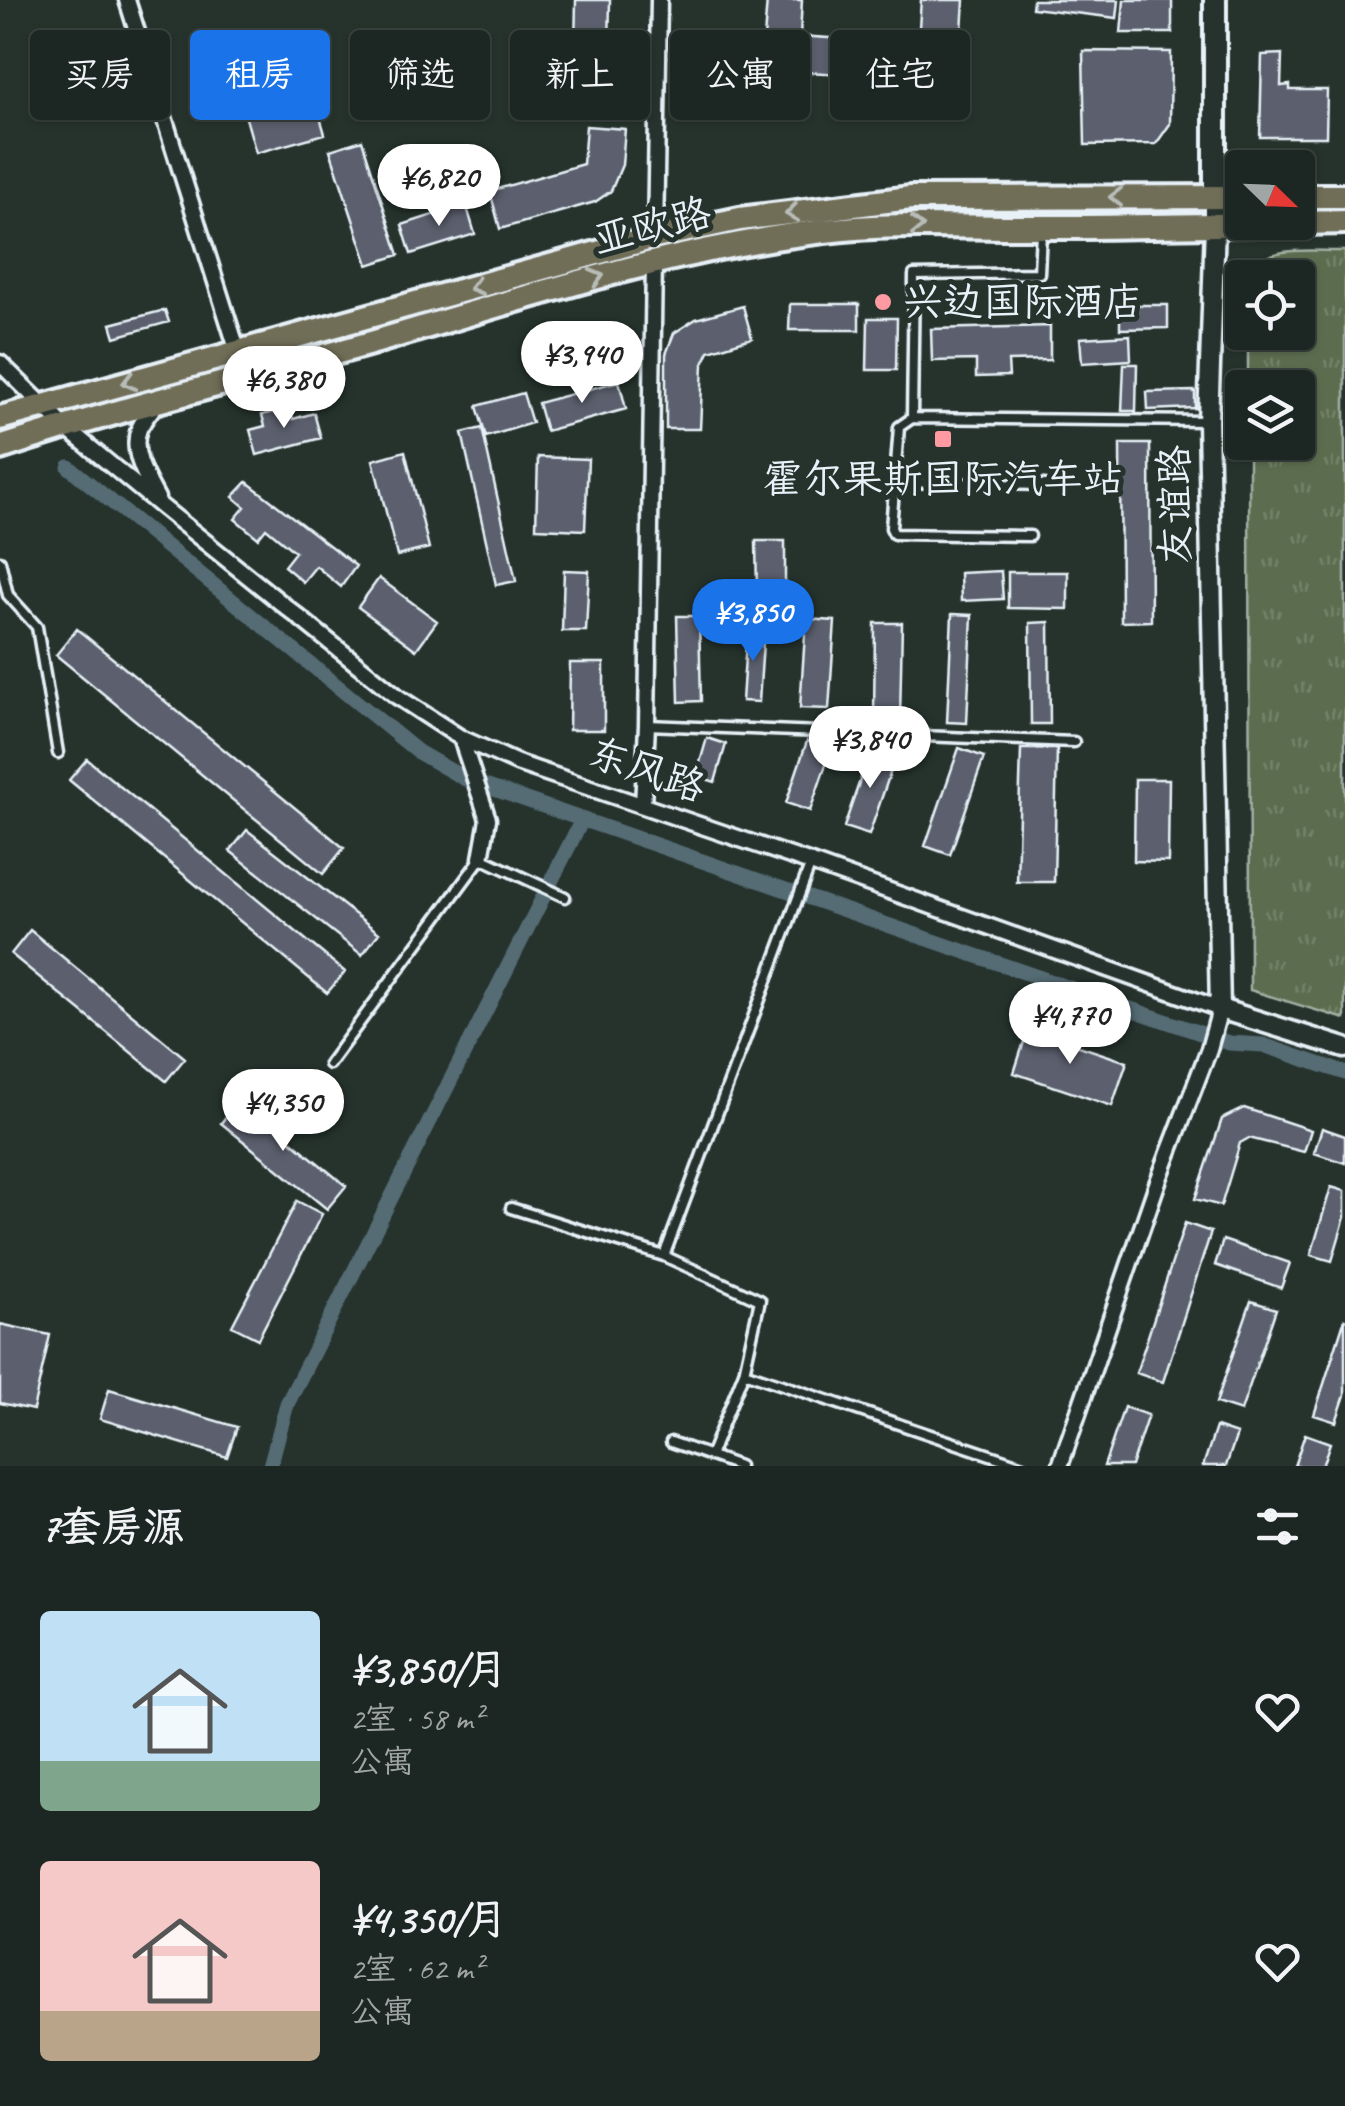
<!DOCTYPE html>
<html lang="zh">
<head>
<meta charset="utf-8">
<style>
	:root { --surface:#1c2622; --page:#29322f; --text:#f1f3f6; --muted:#a0a5a5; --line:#3a4340; --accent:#1a73e8 }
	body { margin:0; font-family:Caveat,"LXGW WenKai TC",sans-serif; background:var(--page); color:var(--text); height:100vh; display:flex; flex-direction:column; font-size:38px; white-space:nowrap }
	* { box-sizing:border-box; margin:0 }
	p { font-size:32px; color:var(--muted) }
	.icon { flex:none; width:55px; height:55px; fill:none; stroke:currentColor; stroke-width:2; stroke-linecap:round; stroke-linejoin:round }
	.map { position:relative; height:1466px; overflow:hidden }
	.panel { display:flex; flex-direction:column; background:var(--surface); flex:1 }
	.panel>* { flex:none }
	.hud { position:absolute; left:30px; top:30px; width:1285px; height:90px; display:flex; gap:20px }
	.needle { width:65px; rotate:113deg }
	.tools { position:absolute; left:1225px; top:150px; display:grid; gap:20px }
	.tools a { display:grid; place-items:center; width:90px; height:90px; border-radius:10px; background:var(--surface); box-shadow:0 2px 8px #0004,0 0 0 2px var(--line); font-size:50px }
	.price { position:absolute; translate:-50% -85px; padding:0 22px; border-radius:35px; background:#fff; color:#222; font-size:32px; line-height:65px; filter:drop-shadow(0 2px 5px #0008) }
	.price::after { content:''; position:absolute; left:50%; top:60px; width:30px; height:22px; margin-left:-15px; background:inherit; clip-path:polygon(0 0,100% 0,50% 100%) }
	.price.active { background:var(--accent); color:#fff }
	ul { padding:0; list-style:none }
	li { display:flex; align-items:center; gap:30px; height:250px; padding:0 40px }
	li span { display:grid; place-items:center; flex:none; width:280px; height:200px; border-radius:10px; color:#555 }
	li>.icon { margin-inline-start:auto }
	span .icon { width:120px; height:120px; fill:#fffc; stroke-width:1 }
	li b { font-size:42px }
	h2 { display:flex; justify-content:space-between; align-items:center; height:120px; padding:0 40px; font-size:42px }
	.pill { padding:0 35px; border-radius:10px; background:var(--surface); box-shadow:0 2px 8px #0004,0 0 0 2px var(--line); font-size:35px; line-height:90px }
	.pill.active { background:var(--accent); color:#fff }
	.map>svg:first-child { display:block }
	.grass { fill:url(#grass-tufts); stroke:#a2afa4; stroke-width:2.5 }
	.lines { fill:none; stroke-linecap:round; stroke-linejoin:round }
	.canal { stroke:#556c74; stroke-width:15 }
	.building { fill:#5c616e; stroke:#e8f1f8; stroke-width:2.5 }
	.service-casing { stroke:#e8f1f8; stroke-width:15 }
	.minor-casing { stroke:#e8f1f8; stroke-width:21 }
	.tertiary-casing { stroke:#e8f1f8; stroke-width:25 }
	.secondary-casing { stroke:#e8f1f8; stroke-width:28 }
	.trunk-casing { stroke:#e8f1f8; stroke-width:30 }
	.service { stroke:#26332d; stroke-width:8 }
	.minor { stroke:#26332d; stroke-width:14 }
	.tertiary { stroke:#26332d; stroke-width:18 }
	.secondary { stroke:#26332d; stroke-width:20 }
	.trunk { stroke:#716e59; stroke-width:22 }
	.oneway { stroke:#b8bdb8 }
	.poi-dot { fill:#ff9aa2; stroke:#26332d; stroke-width:4 }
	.labels { text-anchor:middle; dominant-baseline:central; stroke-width:10; stroke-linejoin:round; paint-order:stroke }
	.street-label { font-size:40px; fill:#e8f1f8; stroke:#26332d }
	.poi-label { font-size:40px; fill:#e8f1f8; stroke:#26332d; text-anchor:start }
</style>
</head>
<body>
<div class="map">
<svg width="1345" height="1466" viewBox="0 0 1345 1466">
	<defs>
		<pattern id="grass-tufts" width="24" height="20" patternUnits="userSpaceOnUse" patternTransform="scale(2.5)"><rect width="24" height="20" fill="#5c6d4f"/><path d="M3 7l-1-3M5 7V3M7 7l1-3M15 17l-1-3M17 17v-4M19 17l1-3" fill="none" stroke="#738269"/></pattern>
	</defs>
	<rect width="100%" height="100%" fill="#26332d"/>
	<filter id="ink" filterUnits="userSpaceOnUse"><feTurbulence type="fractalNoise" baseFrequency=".01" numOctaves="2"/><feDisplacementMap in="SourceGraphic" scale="20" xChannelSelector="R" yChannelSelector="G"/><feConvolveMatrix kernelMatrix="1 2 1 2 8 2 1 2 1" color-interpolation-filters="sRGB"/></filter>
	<g filter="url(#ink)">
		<path class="grass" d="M 1345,251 L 1345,1019 L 1250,990 L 1249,443 L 1298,442 L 1298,388 L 1248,387 L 1248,333 L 1298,332 L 1298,278 L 1249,277 C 1258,242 1316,252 1345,251 Z"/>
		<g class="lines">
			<path class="canal" d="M 69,467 L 418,752 L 465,779 L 1229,1043 L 1263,1045 L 1345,1073
				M 270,1466 L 287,1404 L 582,820"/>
		</g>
		<path class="building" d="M 576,0 L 610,0 L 608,96 L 574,95 Z
			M 767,0 L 802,0 L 800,36 L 843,39 L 841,74 L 790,71 L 764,38 Z
			M 921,0 L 964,0 L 960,62 L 939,80 L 860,74 L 862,37 L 918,41 Z
			M 1033,0 L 1119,0 L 1117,18 L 1032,8 Z
			M 1124,0 L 1172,0 L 1172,33 L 1121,33 Z
			M 1083,51 L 1171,52 L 1170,124 L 1156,144 L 1085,145 Z
			M 1282,54 L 1281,86 L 1290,85 L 1290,90 L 1327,90 L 1326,137 L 1260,137 L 1262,55 Z
			M 302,56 L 325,134 L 256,153 L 234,76 Z
			M 586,126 L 625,129 L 622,165 L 611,191 L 595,202 L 500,229 L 490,191 L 583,164 Z
			M 362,140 L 399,255 L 368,265 L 330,150 Z
			M 466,204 L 475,234 L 411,254 L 402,225 Z
			M 790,304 L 859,304 L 859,330 L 789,330 Z
			M 1120,305 L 1168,305 L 1168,328 L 1120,329 Z
			M 743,306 L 752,338 L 709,351 L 703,364 L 700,429 L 666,429 L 666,354 L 674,333 L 696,319 Z
			M 165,310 L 169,322 L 115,337 L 111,324 Z
			M 868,318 L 897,318 L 896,370 L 867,370 Z
			M 1050,326 L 1050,360 L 1008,361 L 1009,376 L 976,377 L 976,360 L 932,361 L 931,329 Z
			M 1130,335 L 1131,360 L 1082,363 L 1080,338 Z
			M 1124,364 L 1137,364 L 1136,411 L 1122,411 Z
			M 619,381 L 626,409 L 546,431 L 538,403 Z
			M 1195,391 L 1195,408 L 1148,410 L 1147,392 Z
			M 523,393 L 532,423 L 486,437 L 477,406 Z
			M 290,407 L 293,419 L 314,413 L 321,438 L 257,455 L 250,430 L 265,426 L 262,415 Z
			M 482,428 L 516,581 L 496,585 L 462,433 Z
			M 1120,444 L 1150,444 L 1151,621 L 1121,622 Z
			M 405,451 L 429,548 L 397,556 L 373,460 Z
			M 538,457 L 588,459 L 585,530 L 536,528 Z
			M 247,482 L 356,566 L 341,587 L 316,566 L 303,582 L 284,566 L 295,552 L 266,528 L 258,538 L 235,519 L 245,507 L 233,497 Z
			M 756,541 L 785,541 L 785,591 L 757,592 Z
			M 564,570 L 589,571 L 586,631 L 562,631 Z
			M 1001,571 L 1003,599 L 961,601 L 960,573 Z
			M 1008,572 L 1068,572 L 1068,609 L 1008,608 Z
			M 379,578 L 437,621 L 416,650 L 358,607 Z
			M 952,614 L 972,615 L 967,723 L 947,722 Z
			M 677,616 L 699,616 L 701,701 L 679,702 Z
			M 806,619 L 835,621 L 829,709 L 800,708 Z
			M 1049,622 L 1050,724 L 1031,724 L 1030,623 Z
			M 875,623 L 902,623 L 900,720 L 874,719 Z
			M 747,626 L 764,628 L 759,702 L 742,701 Z
			M 77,629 L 344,848 L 323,874 L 56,655 Z
			M 570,663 L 604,663 L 604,730 L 569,730 Z
			M 707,738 L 726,744 L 715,782 L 696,776 Z
			M 807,741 L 831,750 L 810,811 L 786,803 Z
			M 871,748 L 896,756 L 869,835 L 844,827 Z
			M 959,748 L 984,757 L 950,855 L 925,846 Z
			M 1021,749 L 1057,749 L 1054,882 L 1017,882 Z
			M 87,759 L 345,972 L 327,993 L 69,780 Z
			M 1135,779 L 1169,779 L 1168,862 L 1134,861 Z
			M 247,830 L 379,933 L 362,955 L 230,851 Z
			M 30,930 L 185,1058 L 166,1081 L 11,954 Z
			M 1028,1029 L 1127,1062 L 1112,1106 L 1014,1073 Z
			M 240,1099 L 346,1186 L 327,1209 L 221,1123 Z
			M 1244,1108 L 1311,1130 L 1304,1152 L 1249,1138 L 1240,1143 L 1221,1206 L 1195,1199 L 1222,1119 Z
			M 1322,1128 L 1345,1136 L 1345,1163 L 1314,1153 Z
			M 1331,1187 L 1345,1191 L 1345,1217 L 1332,1261 L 1311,1255 Z
			M 297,1201 L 322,1214 L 258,1339 L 232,1326 Z
			M 1185,1223 L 1211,1232 L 1163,1382 L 1136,1373 Z
			M 1223,1240 L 1290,1263 L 1281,1288 L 1215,1265 Z
			M 1251,1301 L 1276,1309 L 1241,1411 L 1216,1403 Z
			M 1345,1318 L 1345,1395 L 1336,1422 L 1314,1415 Z
			M 0,1324 L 50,1335 L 33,1410 L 0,1403 Z
			M 109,1389 L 237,1427 L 227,1457 L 100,1419 Z
			M 1124,1407 L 1148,1415 L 1131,1466 L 1104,1466 Z
			M 1216,1427 L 1237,1434 L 1226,1466 L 1203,1466 Z
			M 1305,1434 L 1330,1443 L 1322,1466 L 1294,1466 Z"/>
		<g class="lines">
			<defs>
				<path id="service" d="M 912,418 L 914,275 L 1039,273 L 1041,232
					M 894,482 L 1045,485
					M 1030,536 L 894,534 L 891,528 L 899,427 L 912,418 L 1208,421
					M 0,561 L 8,595 L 37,627 L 58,753
					M 647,725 L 1074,742
					M 329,1064 L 481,858 L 565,897
					M 511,1208 L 664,1256 L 760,1300 L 744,1372 L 710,1456
					M 664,1256 L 811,863
					M 744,1372 L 1023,1466
					M 671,1442 L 739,1466"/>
				<path id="minor" d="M 127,0 L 238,352 L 244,379
					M 655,237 L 659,0
					M 0,363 L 65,427 L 162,507 L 398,697 L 461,738 L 517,763 L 811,863 L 1220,1009 L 1209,1049 L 1157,1184 L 1060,1466
					M 157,402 C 151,411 143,420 139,429 C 130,452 147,479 157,498
					M 461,738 L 488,819 L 481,858
					M 643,805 L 647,725 L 654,261"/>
				<path id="tertiary" d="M 1215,225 L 1208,421 L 1220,1009 L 1345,1048"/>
				<path id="secondary" d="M 1215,0 L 1215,225"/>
				<path id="trunk" d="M 1298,196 L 1345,196
					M 0,418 L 655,237 L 740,219 L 911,198 L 1242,197
					M 0,448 C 124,407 252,377 378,341 C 525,298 671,249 824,231 C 897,222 970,228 1043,227 C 1144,227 1244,224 1345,222"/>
			</defs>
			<use href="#service" class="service-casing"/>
			<use href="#minor" class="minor-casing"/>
			<use href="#tertiary" class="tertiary-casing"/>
			<use href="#secondary" class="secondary-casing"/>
			<use href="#trunk" class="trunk-casing"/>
			<use href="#service" class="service"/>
			<use href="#minor" class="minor"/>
			<use href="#tertiary" class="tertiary"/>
			<use href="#secondary" class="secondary"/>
			<use href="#trunk" class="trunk"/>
		</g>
		<defs><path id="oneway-chevron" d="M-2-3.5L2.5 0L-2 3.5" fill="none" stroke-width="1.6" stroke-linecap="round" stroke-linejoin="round" transform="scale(2.5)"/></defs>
		<g class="oneway">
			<use href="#oneway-chevron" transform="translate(1116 197) rotate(180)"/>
			<use href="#oneway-chevron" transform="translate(792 213) rotate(173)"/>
			<use href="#oneway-chevron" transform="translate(917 226)"/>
			<use href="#oneway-chevron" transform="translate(597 277) rotate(-16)"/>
			<use href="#oneway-chevron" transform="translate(476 287) rotate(165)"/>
			<use href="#oneway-chevron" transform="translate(129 382) rotate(165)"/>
		</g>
	</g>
	<g class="poi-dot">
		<circle cx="883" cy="302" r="10"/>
		<rect x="933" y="429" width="20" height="20" rx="5"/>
	</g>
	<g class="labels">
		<g class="street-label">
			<text transform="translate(652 226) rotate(-14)">亚欧路</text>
			<text transform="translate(1175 505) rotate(-91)">友谊路</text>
			<text transform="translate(647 770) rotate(19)">东风路</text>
		</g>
		<g class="poi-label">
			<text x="903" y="302">兴边国际酒店</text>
			<text x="943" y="479" text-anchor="middle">霍尔果斯国际汽车站</text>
		</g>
	</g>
</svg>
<div class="tools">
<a><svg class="needle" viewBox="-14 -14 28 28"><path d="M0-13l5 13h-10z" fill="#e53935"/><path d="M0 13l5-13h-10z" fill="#a0a5a5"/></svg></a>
<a><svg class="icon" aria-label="locate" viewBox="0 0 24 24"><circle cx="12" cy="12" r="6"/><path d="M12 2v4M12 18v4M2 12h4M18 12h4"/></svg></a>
<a><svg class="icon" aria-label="layers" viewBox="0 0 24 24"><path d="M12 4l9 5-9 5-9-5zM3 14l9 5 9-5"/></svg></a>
</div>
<b class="price" style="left:439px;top:229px">¥6,820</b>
<b class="price" style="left:582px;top:406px">¥3,940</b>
<b class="price" style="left:284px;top:431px">¥6,380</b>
<b class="price active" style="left:753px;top:664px">¥3,850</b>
<b class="price" style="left:870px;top:791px">¥3,840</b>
<b class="price" style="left:1070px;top:1067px">¥4,770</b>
<b class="price" style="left:283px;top:1154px">¥4,350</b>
<div class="hud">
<a class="pill">买房</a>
<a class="pill active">租房</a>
<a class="pill">筛选</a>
<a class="pill">新上</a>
<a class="pill">公寓</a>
<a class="pill">住宅</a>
</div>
</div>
<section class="panel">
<h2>7套房源<svg class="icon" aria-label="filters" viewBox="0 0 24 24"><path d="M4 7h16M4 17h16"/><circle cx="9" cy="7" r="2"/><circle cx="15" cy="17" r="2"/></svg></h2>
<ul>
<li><span style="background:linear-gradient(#bfe0f5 75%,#7fa58c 0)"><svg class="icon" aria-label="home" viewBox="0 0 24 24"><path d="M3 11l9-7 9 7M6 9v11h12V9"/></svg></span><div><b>¥3,850/月</b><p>2室 · 58 m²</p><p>公寓</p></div><svg class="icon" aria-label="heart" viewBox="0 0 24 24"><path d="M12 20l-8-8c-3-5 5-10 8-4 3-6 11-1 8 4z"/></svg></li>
<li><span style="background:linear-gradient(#f6c9c9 75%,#b9a48a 0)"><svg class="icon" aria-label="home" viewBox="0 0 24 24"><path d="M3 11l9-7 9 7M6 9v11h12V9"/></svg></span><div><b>¥4,350/月</b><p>2室 · 62 m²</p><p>公寓</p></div><svg class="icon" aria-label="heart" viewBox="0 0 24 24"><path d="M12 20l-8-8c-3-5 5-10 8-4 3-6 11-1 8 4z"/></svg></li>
</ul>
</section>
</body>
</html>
